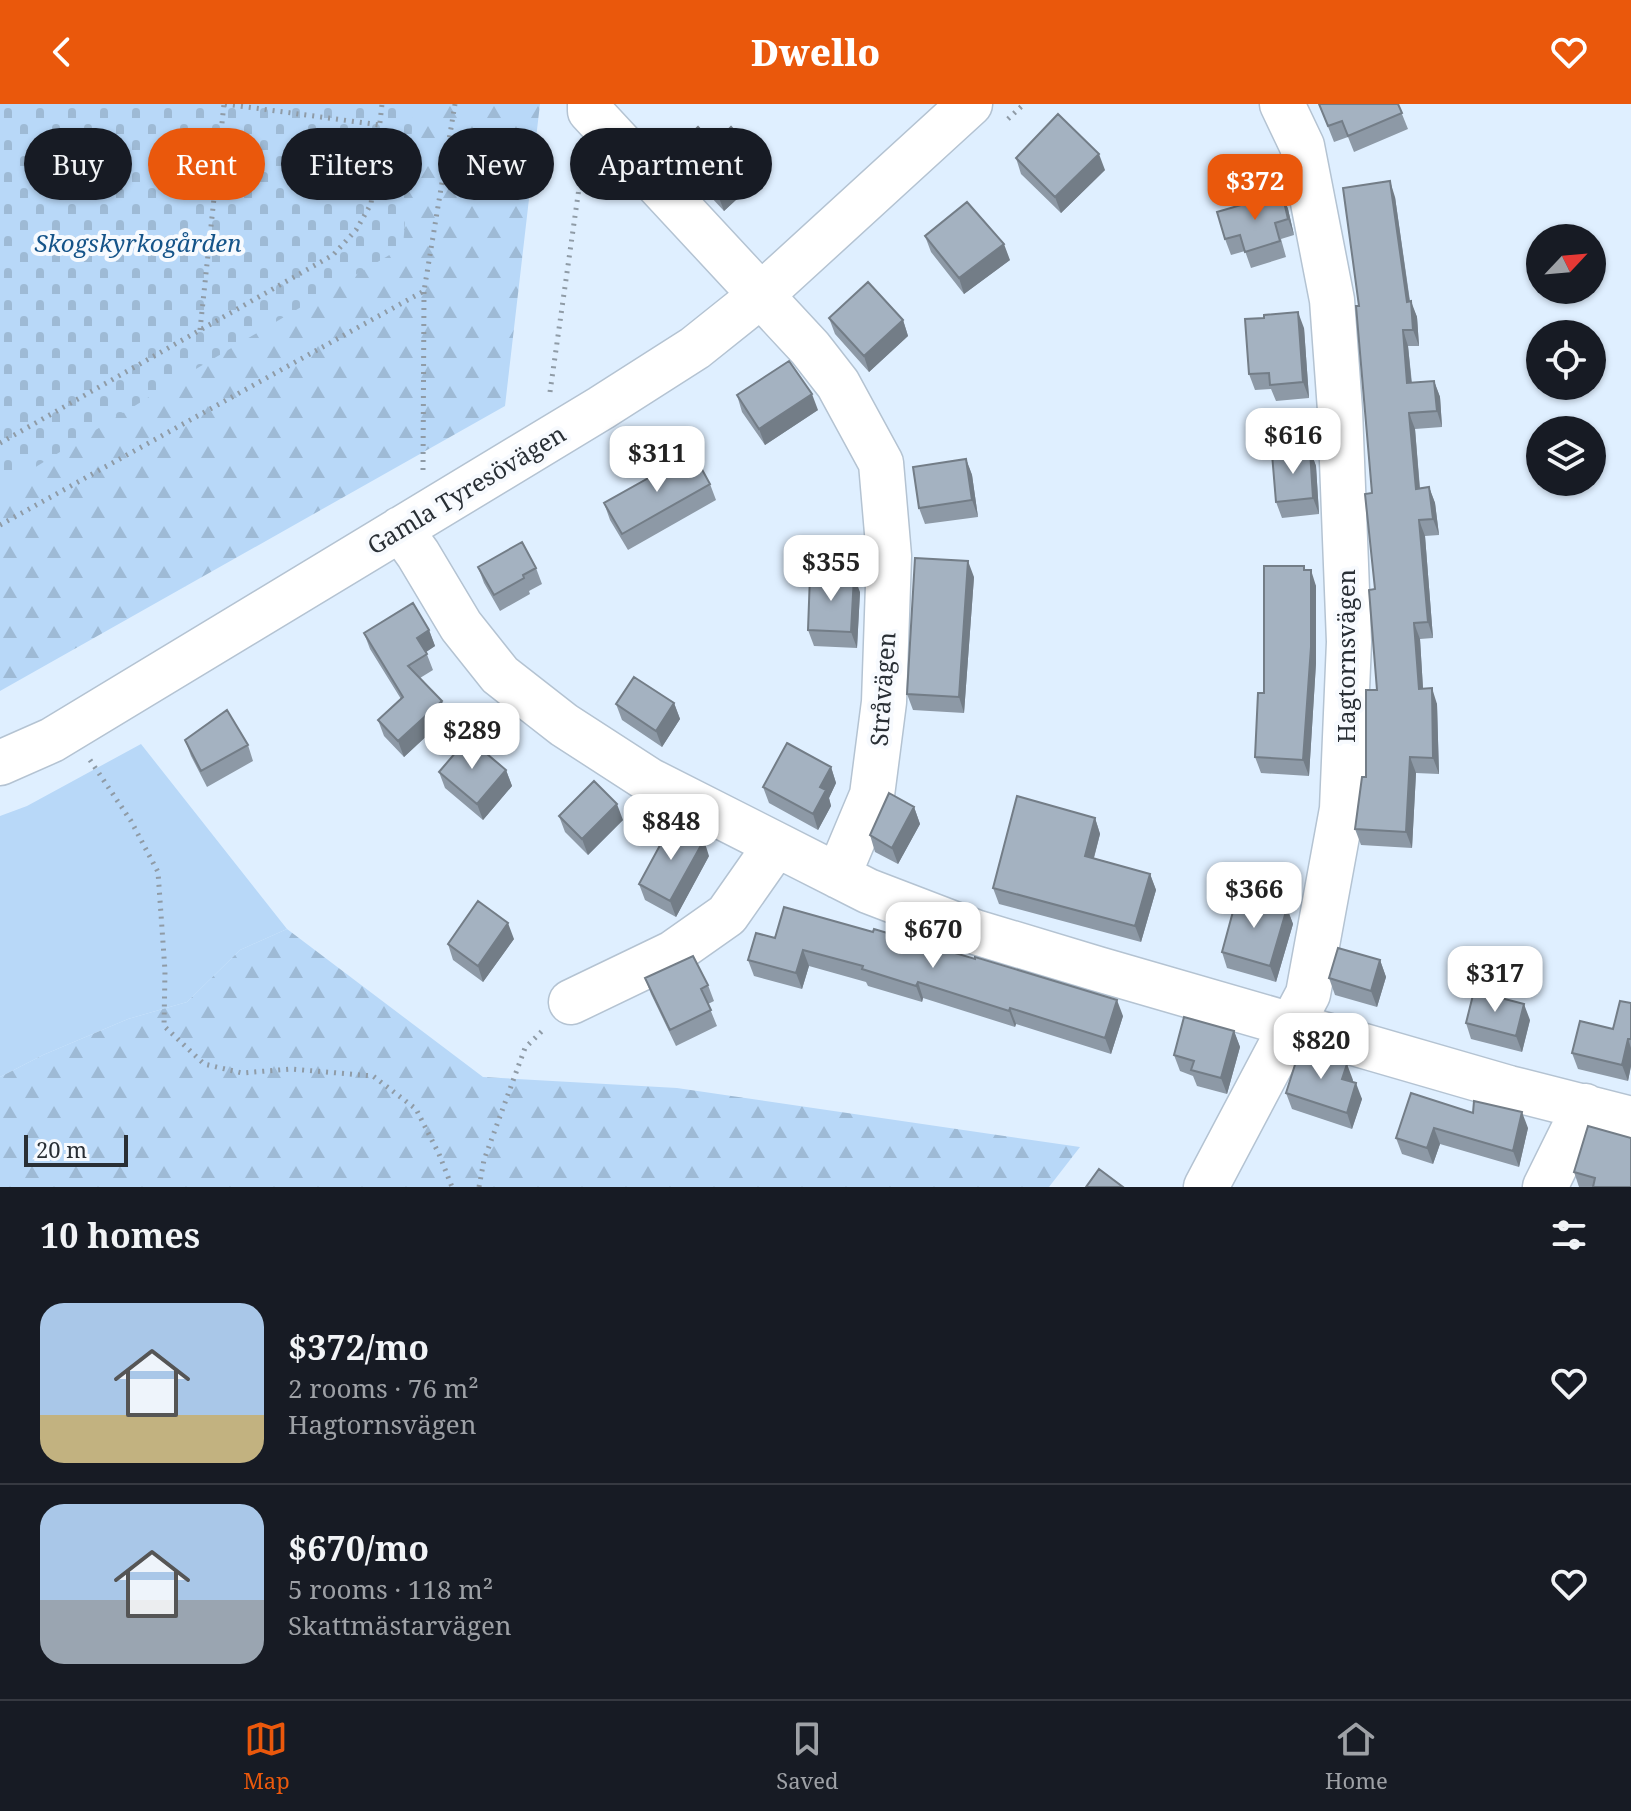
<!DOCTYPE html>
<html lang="en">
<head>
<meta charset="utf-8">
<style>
	:root { --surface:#171b24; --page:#242831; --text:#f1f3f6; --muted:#9ea1a6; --line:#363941; --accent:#ea580c }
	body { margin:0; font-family:"Noto Serif",serif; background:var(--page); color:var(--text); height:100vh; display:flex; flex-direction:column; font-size:30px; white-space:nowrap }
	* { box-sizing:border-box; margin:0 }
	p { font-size:26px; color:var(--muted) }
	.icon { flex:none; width:44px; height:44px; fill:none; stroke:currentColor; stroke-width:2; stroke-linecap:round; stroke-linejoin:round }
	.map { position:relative; height:1083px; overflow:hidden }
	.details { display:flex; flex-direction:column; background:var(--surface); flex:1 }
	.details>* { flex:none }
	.banner { position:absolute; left:24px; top:24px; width:800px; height:72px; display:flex; gap:16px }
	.needle { width:52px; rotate:64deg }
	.fabs { position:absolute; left:1526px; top:120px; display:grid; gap:16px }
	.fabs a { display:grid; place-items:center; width:80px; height:80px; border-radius:50%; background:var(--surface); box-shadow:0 2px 6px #0004; font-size:40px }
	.scale { position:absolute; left:24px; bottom:20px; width:104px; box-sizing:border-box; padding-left:8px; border:4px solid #292f35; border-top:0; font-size:22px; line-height:28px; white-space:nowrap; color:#292f35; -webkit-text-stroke:6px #f7fafe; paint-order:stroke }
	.price { position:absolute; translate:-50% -68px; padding:0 18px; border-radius:16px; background:#fff; color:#222; font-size:26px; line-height:52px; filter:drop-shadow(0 2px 4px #0008) }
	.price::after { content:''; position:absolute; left:50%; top:48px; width:24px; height:18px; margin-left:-12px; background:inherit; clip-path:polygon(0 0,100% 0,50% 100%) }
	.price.selected { background:var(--accent); color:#fff }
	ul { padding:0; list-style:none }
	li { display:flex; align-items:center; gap:24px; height:200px; padding:0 40px }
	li+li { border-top:2px solid var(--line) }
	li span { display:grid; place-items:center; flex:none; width:224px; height:160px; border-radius:24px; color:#555 }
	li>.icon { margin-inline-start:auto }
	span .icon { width:96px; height:96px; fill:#fffc; stroke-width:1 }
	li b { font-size:34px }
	h2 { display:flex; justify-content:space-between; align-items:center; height:96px; padding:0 40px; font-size:34px }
	.chip { padding:0 28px; border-radius:36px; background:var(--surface); box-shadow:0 2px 6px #0004; font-size:28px; line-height:72px }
	.chip.selected { background:var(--accent); color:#fff }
	header { display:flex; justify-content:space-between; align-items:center; height:104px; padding:0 40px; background:var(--accent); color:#fff; font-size:36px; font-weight:800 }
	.dock { display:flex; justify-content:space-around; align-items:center; height:112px; border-top:2px solid var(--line); background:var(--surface); font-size:22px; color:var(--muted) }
	.dock a { display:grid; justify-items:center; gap:4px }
	.dock .selected { color:var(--accent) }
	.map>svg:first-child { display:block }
	.grass { fill:#b8d8f8 }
	.forest { fill:url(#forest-firs) }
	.cemetery { fill:url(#cemetery-stones) }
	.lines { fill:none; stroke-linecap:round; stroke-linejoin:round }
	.minor-casing { stroke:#b4c3d2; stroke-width:47 }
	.path { stroke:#8f9ba6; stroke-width:5; stroke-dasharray:2 6; stroke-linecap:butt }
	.minor { stroke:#fff; stroke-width:44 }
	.wall { fill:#8d99a6 }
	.shaded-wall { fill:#737d87 }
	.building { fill:#a4b2c1; stroke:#737d87; stroke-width:2 }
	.labels { text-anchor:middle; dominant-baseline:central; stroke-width:8; stroke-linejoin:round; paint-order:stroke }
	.park-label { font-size:24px; font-style:italic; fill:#155489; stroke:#f7fafe }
	.street-label { font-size:24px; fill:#292f35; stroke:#f7fafe }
</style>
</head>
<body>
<header><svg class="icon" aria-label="back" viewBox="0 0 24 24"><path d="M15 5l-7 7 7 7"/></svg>Dwello<svg class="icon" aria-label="heart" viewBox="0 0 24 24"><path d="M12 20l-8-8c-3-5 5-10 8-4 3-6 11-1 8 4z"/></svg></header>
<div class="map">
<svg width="1631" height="1083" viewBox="0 0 1631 1083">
	<defs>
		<pattern id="forest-firs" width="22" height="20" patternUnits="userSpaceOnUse" patternTransform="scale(2)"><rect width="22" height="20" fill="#b8d8f8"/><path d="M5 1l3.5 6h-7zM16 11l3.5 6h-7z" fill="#9ebad5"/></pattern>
		<pattern id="cemetery-stones" width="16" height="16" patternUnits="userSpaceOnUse" patternTransform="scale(2)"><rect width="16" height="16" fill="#b8d8f8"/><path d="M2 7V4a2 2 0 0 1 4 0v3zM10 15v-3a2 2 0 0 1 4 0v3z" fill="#9ebad5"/></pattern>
	</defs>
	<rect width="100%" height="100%" fill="#dfefff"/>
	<path class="grass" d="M 141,640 L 287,825 L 240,846 L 187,898 L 128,915 L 43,951 L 0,973 L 0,712 L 27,702 Z"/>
	<path class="forest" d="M 0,0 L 540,0 L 505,302 L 0,587 Z
		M 287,825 L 483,973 L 677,984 L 1080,1043 L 1049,1083 L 0,1083 L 0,973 L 43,951 L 128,915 L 187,898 L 240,846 Z"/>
	<path class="cemetery" d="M 0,0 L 414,0 L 403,143 L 162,285 L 0,385 Z"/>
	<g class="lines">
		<defs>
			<path id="minor" d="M 590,0 L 590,7 L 810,244 L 838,280 L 881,359 L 889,452 L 884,598 L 872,691 L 838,772
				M 400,425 L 418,450 L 461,522 L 500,571 L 564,621 L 649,676 L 868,787 L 975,828 L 1098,865 L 1509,984 L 1631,1015
				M 0,659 L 52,636 L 601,304 L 695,244 L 760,192 L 970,0
				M 571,898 L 673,849 L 727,811 L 776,741
				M 1206,1083 L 1308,890 L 1342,705 L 1349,538 L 1340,306 L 1332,196 L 1302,42 L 1282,0
				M 1545,1083 L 1585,1002"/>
		</defs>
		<use href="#minor" class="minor-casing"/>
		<path class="path" d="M 225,0 L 380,21
			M 1008,15 L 1024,0
			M 200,226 L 224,0
			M 550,288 L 583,56
			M 0,339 L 333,151 L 356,126 L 371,100 L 382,0
			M 423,366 L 424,187
			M 0,421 L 424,187 L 455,0
			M 90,656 L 131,717 L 158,768 L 165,867 L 164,922 L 204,960 L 242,969 L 291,965 L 373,972 L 416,1005 L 439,1050 L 452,1083
			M 479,1083 L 484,1056 L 525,944 L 545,924"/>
		<use href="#minor" class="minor"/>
	</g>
	<path class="wall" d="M 1319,0 L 1398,0 L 1408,25 L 1354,48 L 1348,33 L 1334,38 Z
		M 714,40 L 765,69 L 724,107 L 681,61 L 675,45 Z
		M 1016,54 L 1105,66 L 1061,109 L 1021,70 Z
		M 1282,89 L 1288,105 L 1294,131 L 1281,135 L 1286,153 L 1251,164 L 1245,147 L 1231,151 L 1225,135 Z
		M 1395,93 L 1410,197 L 1417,213 L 1419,242 L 1408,242 L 1412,279 L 1434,277 L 1440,293 L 1442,323 L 1415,325 L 1420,384 L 1429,383 L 1435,399 L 1439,431 L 1425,432 L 1433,534 L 1420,535 L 1423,585 L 1437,600 L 1439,670 L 1416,669 L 1412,744 L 1361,741 L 1355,725 L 1366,673 L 1377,586 L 1372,389 Z
		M 925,132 L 1010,156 L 964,190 L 931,148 Z
		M 829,214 L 903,216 L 908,232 L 869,268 L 835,230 Z
		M 1304,224 L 1309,294 L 1276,297 L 1271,285 L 1255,286 L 1249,270 Z
		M 737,291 L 818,306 L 765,341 L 742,308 Z
		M 1310,346 L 1316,362 L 1319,410 L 1282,414 L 1276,398 Z
		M 966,355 L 972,371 L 978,413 L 925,420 L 919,404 Z
		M 710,380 L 716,396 L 628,446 L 610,416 L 604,399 Z
		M 478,463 L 536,464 L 542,480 L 529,487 L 530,490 L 500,507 L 484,479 Z
		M 1306,466 L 1316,482 L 1316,559 L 1309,672 L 1261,669 L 1255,653 L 1264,589 Z
		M 974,473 L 964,609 L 913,606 L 907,590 Z
		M 860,488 L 857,544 L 814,542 L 808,526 Z
		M 429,526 L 435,542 L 426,548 L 433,566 L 420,574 L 447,613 L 404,653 L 384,632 L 378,616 L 401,595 L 370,545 L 364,529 Z
		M 674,599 L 680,615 L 662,643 L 622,616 L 616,600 Z
		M 185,636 L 248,641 L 253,657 L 207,683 L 191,652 Z
		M 831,663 L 836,679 L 829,694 L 831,702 L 818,726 L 769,699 L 763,683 Z
		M 506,666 L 512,682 L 483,716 L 445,684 L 439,668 Z
		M 914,703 L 920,720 L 898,760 L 875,748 L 870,731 Z
		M 559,712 L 623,716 L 588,751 L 565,728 Z
		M 1095,714 L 1100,730 L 1094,754 L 1150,770 L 1156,786 L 1141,838 L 999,800 L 993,784 Z
		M 709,752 L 676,813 L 645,796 L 639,780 Z
		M 1287,804 L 1293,820 L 1276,878 L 1227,864 L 1222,848 Z
		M 775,834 L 1123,912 L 1111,950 L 1016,920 L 1015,923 L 923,894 L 922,898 L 868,882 L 866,878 L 809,862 L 802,885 L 754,872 L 748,856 Z
		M 514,835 L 483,878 L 453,856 L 448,840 Z
		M 1380,856 L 1386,873 L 1377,903 L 1335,891 L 1329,874 Z
		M 645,874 L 708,881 L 714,897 L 708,900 L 717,922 L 676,942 L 651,890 Z
		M 1631,899 L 1631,962 L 1628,977 L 1578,965 L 1572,949 L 1613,925 Z
		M 1530,916 L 1522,948 L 1471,935 L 1466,919 Z
		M 1234,927 L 1240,943 L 1227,990 L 1197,982 L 1193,972 L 1180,967 L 1174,951 Z
		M 1353,976 L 1352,978 L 1362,995 L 1352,1025 L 1292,1005 L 1286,989 Z
		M 1473,1009 L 1528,1024 L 1519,1063 L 1440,1040 L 1433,1060 L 1402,1050 L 1396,1034 Z
		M 1574,1068 L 1631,1083 L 1579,1083 Z"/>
	<path class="shaded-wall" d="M 1099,50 L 1105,66 L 1061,109 L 1055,93 Z
		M 759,53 L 765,69 L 724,107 L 718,91 Z
		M 1390,77 L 1395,93 L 1412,214 L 1407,198 Z
		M 1282,89 L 1288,105 L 1294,131 L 1288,115 Z
		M 1004,140 L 1010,156 L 964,190 L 959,174 Z
		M 1411,197 L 1417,213 L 1419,242 L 1413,226 Z
		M 1298,208 L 1304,224 L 1309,294 L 1303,278 Z
		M 903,216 L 908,232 L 869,268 L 864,252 Z
		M 1403,226 L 1408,242 L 1413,295 L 1407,279 Z
		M 1434,277 L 1440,293 L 1442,323 L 1437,307 Z
		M 812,290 L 818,306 L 765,341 L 759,325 Z
		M 1409,309 L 1415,325 L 1421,401 L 1416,385 Z
		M 1310,346 L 1316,362 L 1319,410 L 1313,394 Z
		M 966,355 L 972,371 L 978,413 L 972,396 Z
		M 1429,383 L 1435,399 L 1439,431 L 1433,415 Z
		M 1419,416 L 1425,432 L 1433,534 L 1428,518 Z
		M 968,457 L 974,473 L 964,609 L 959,593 Z
		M 1311,466 L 1316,482 L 1316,559 L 1309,672 L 1303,656 Z
		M 854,472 L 860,488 L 857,544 L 851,528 Z
		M 1414,519 L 1420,535 L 1424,601 L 1419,585 Z
		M 429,526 L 435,542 L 423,550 L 417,534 Z
		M 1432,584 L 1437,600 L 1439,670 L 1433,654 Z
		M 442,597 L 447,613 L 404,653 L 398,637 Z
		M 674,599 L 680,615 L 662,643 L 656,627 Z
		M 1410,653 L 1416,669 L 1412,744 L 1406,728 Z
		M 831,663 L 836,679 L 829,694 L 831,702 L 818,726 L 813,710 L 820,683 Z
		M 506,666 L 512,682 L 483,716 L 477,700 Z
		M 617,700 L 623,716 L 588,751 L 582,735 Z
		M 914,703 L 920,720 L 898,760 L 892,744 Z
		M 1095,714 L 1100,730 L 1090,768 L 1085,752 Z
		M 704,736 L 709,752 L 676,813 L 670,797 Z
		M 1150,770 L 1156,786 L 1141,838 L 1135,822 Z
		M 1287,804 L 1293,820 L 1276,878 L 1270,862 Z
		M 508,819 L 514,835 L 483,878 L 478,862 Z
		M 803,846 L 809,862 L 802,885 L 796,869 Z
		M 1380,856 L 1386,873 L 1377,903 L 1371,887 Z
		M 918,878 L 923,894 L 922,898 L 916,882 Z
		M 1117,896 L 1123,912 L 1111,950 L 1105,934 Z
		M 1524,900 L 1530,916 L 1522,948 L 1516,932 Z
		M 1010,904 L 1016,920 L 1015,923 L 1009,907 Z
		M 1234,927 L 1240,943 L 1227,990 L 1221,974 Z
		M 1628,935 L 1631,944 L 1631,962 L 1628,977 L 1622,961 Z
		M 1347,960 L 1353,976 L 1348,991 L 1342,975 Z
		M 1356,979 L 1362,995 L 1352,1025 L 1347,1009 Z
		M 1522,1008 L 1528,1024 L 1519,1063 L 1513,1047 Z
		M 1434,1024 L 1440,1040 L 1433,1060 L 1427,1044 Z"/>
	<path class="building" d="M 1319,0 L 1398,0 L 1402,9 L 1348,32 L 1342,17 L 1328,22 Z
		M 1058,10 L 1099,50 L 1055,93 L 1016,54 Z
		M 698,23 L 714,40 L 731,23 L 759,53 L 718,91 L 675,45 Z
		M 1390,77 L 1407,198 L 1411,197 L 1413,226 L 1403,226 L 1407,279 L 1434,277 L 1437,307 L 1409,309 L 1416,385 L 1429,383 L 1433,415 L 1419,416 L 1428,518 L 1414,519 L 1419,585 L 1432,584 L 1433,654 L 1410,653 L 1406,728 L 1355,725 L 1362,673 L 1366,673 L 1366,586 L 1377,586 L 1369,486 L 1375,485 L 1365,390 L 1372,389 L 1356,202 L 1359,202 L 1343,84 Z
		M 1282,89 L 1288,115 L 1275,119 L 1280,137 L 1245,148 L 1240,131 L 1225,135 L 1217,108 Z
		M 967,98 L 1004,140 L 959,174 L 925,132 Z
		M 868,178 L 903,216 L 864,252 L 829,214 Z
		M 1298,208 L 1303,278 L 1270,281 L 1269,269 L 1249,270 L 1245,215 L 1264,214 L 1264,211 Z
		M 789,257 L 812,290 L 759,325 L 737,291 Z
		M 1310,346 L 1313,394 L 1276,398 L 1272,350 Z
		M 693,349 L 710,380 L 622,430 L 604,399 Z
		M 966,355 L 972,396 L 919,404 L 913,363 Z
		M 522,438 L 536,464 L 523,471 L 524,474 L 494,491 L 478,463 Z
		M 915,454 L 968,457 L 959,593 L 907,590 Z
		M 1264,462 L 1304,462 L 1304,466 L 1311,466 L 1311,543 L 1303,656 L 1255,653 L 1258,589 L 1264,589 Z
		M 810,471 L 854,472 L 851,528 L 808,526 Z
		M 413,499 L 429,526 L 417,534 L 427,550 L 408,562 L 442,597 L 398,637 L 378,616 L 403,593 L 364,529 Z
		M 634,573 L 674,599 L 656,627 L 616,600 Z
		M 227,606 L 248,641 L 201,667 L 185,636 Z
		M 468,634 L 506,666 L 477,700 L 439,668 Z
		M 787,639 L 831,663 L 820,683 L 826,686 L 813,710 L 763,683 Z
		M 594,677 L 617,700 L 582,735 L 559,712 Z
		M 889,689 L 914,703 L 892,744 L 870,731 Z
		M 1017,692 L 1095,714 L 1085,752 L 1150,770 L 1135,822 L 993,784 Z
		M 672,719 L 704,736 L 670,797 L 639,780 Z
		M 1238,789 L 1287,804 L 1270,862 L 1222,848 Z
		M 478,797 L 508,819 L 478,862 L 448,840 Z
		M 784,803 L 873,828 L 874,825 L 975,855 L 975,853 L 1117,896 L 1105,934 L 1010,904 L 1009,907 L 918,878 L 916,882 L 862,865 L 863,862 L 803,846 L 796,869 L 748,856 L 756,829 L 775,834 Z
		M 1338,844 L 1380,856 L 1371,887 L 1329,874 Z
		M 693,852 L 708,881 L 701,885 L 711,906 L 670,926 L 645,874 Z
		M 1474,887 L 1524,900 L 1516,932 L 1466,919 Z
		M 1620,897 L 1631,899 L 1631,935 L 1628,935 L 1622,961 L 1572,949 L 1580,917 L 1613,925 Z
		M 1184,913 L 1234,927 L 1221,974 L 1191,966 L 1194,957 L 1174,951 Z
		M 1300,945 L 1347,960 L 1342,975 L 1356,979 L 1347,1009 L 1286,989 Z
		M 1411,989 L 1473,1009 L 1474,997 L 1522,1008 L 1513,1047 L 1434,1024 L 1427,1044 L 1396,1034 Z
		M 1588,1022 L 1631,1034 L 1631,1083 L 1593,1083 L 1595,1074 L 1574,1068 Z
		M 1099,1065 L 1123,1083 L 1086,1083 Z"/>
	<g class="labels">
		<g class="park-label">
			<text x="138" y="138">Skogskyrkogården</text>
		</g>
		<g class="street-label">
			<text transform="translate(466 385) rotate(-31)">Gamla Tyresövägen</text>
			<text transform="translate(1345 552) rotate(-90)">Hagtornsvägen</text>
			<text transform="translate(882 585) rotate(-86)">Stråvägen</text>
		</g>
	</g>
</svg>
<div class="fabs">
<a><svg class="needle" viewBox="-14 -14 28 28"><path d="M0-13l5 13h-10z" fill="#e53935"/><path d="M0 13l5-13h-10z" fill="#9ea1a6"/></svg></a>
<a><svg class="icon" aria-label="locate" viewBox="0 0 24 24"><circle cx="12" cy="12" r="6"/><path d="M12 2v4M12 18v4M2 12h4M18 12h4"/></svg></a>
<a><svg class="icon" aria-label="layers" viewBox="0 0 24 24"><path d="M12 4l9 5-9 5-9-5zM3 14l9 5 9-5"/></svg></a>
</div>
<div class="scale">20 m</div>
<b class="price selected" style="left:1255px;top:118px">$372</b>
<b class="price" style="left:1293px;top:372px">$616</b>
<b class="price" style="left:657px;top:390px">$311</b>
<b class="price" style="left:831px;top:499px">$355</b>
<b class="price" style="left:472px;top:667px">$289</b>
<b class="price" style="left:671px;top:758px">$848</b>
<b class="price" style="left:1254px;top:826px">$366</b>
<b class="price" style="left:933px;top:866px">$670</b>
<b class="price" style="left:1495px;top:910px">$317</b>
<b class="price" style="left:1321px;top:977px">$820</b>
<div class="banner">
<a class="chip">Buy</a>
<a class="chip selected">Rent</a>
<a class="chip">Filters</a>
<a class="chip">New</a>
<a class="chip">Apartment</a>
</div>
</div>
<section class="details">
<h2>10 homes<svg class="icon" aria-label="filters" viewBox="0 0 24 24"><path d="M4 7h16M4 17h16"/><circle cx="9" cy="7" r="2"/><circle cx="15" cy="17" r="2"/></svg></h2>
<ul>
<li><span style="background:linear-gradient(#a9c7e8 70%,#c2b280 0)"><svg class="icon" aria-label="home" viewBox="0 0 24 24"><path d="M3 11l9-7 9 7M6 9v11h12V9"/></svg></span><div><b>$372/mo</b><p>2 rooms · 76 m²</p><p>Hagtornsvägen</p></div><svg class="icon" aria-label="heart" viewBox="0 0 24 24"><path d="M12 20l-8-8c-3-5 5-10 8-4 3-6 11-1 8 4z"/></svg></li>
<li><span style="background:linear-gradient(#a9c7e8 60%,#9aa5b1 0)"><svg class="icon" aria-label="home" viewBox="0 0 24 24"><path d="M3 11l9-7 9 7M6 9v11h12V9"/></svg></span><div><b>$670/mo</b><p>5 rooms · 118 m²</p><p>Skattmästarvägen</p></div><svg class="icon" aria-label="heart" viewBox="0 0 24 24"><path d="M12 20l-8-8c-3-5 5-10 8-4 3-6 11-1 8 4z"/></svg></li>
</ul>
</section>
<nav class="dock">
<a class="selected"><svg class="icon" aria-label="map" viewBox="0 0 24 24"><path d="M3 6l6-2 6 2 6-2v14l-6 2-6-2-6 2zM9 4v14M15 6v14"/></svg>Map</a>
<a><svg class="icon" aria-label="saved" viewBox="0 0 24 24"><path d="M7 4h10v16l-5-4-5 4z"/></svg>Saved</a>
<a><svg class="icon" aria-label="home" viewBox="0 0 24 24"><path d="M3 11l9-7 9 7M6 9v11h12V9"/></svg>Home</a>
</nav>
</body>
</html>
